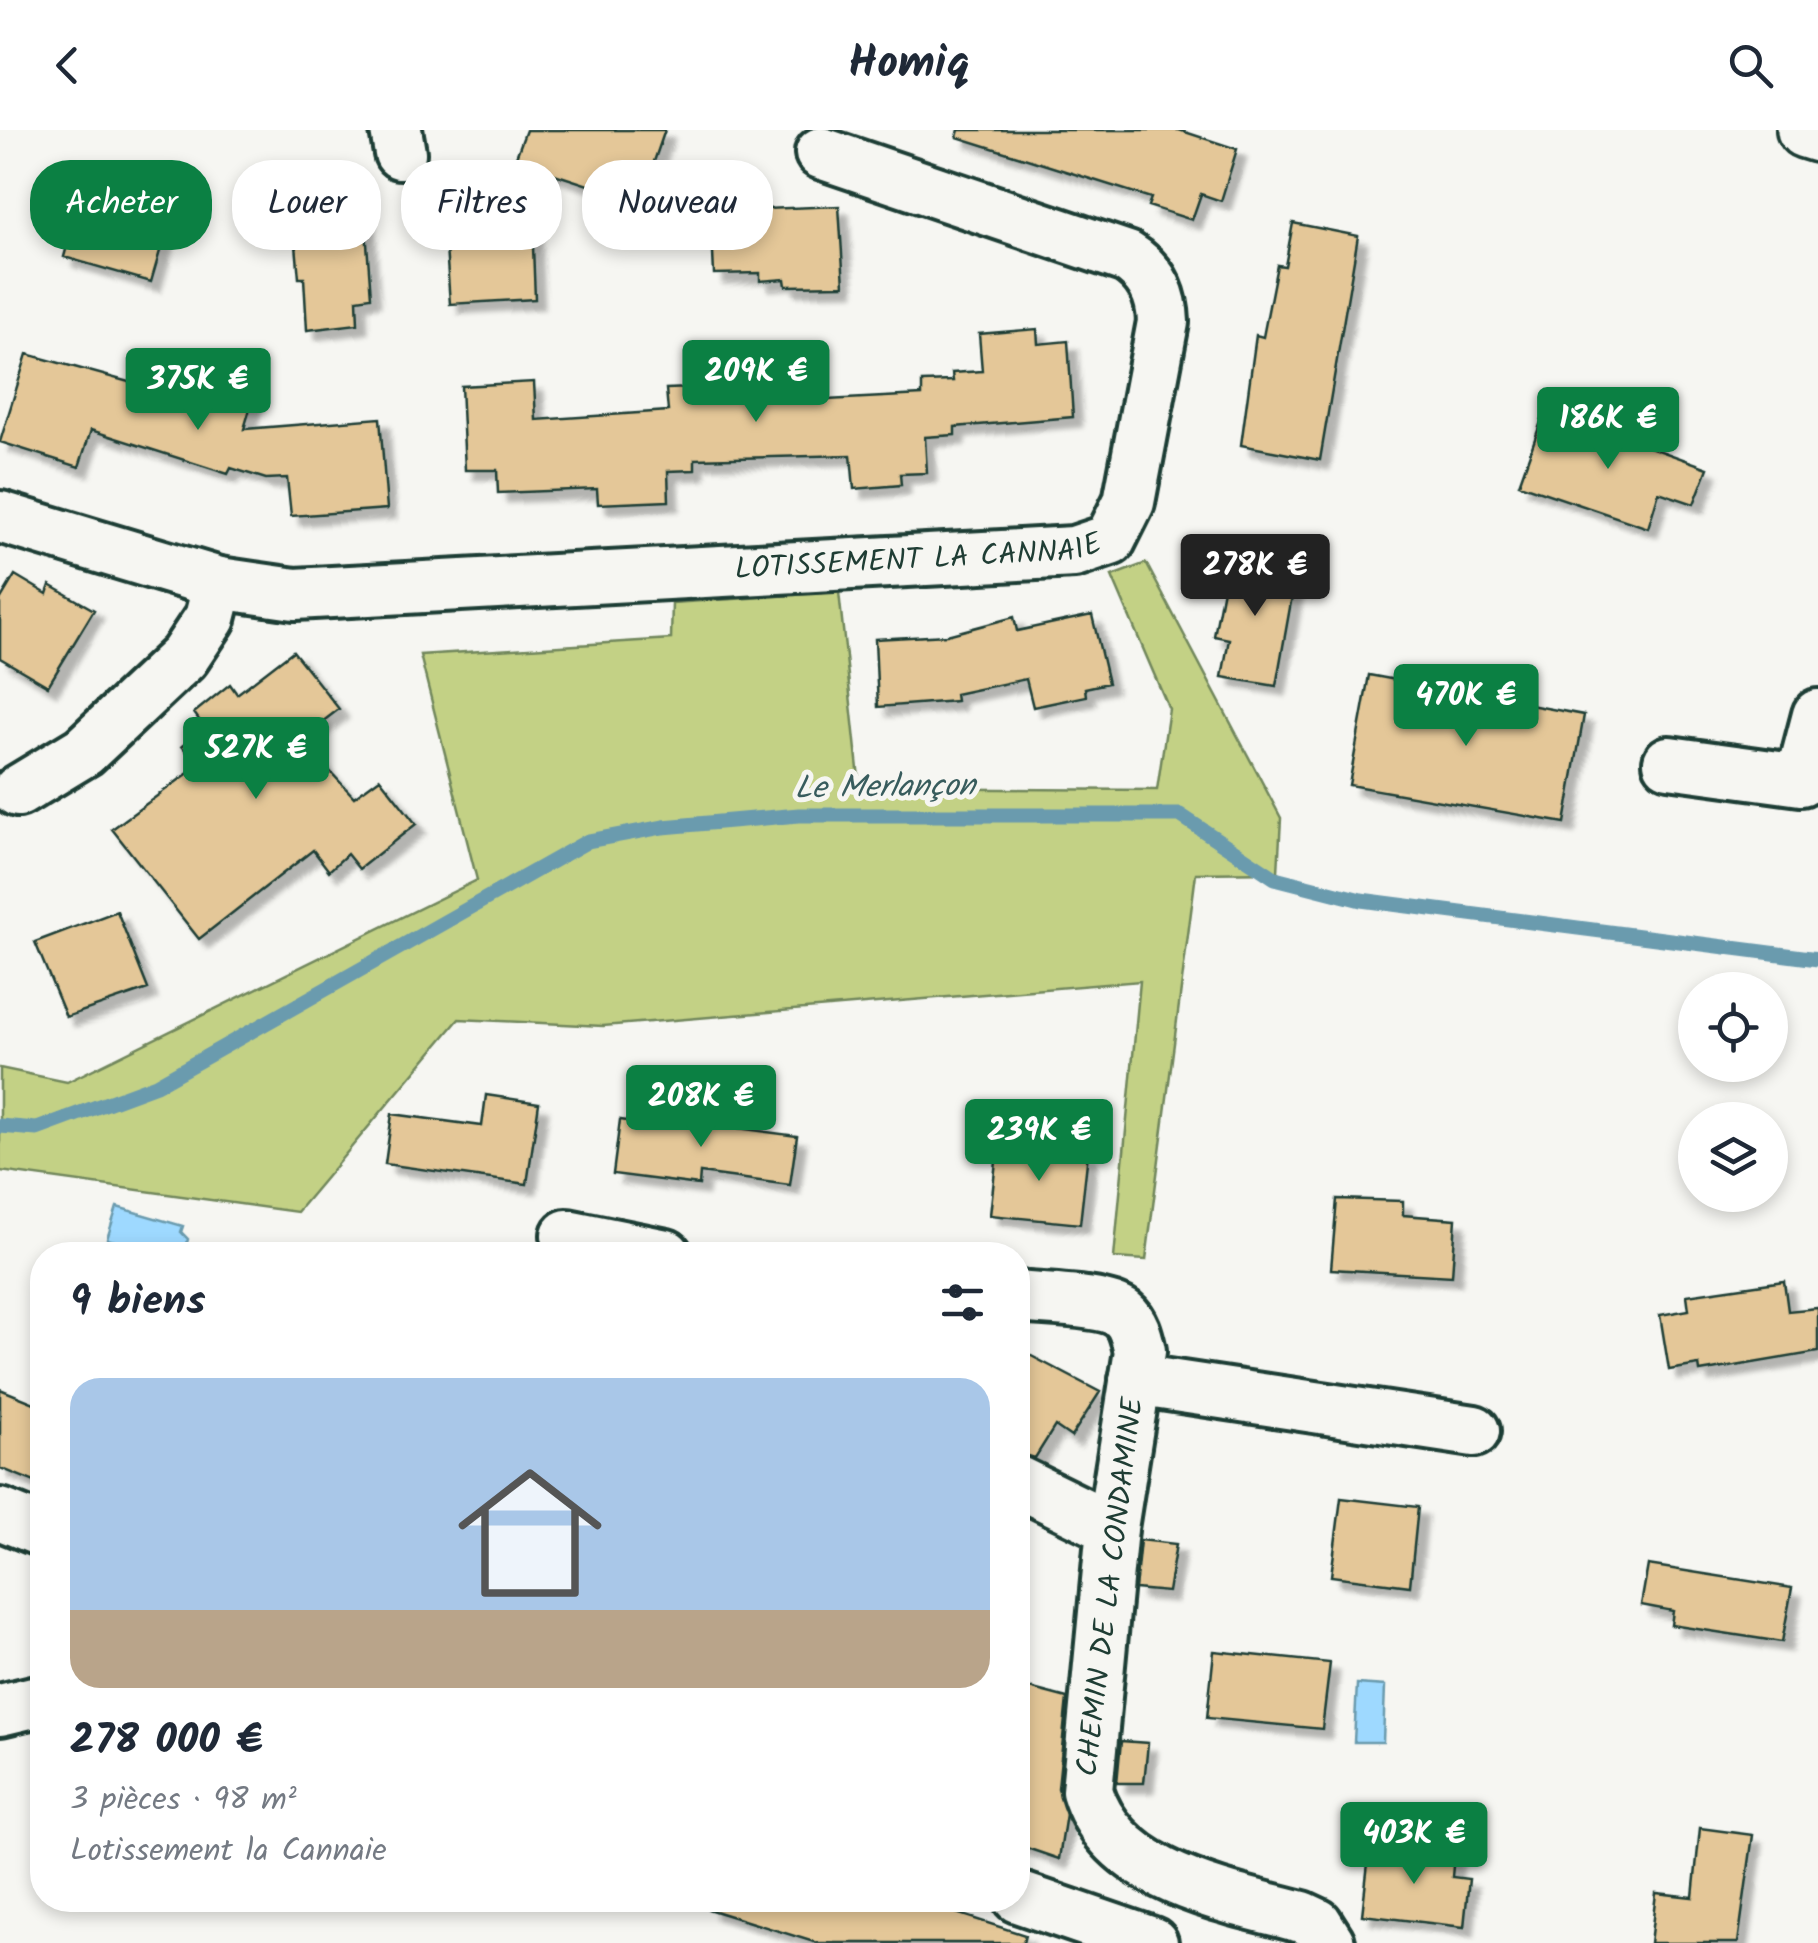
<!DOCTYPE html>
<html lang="fr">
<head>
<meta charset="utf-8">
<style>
	:root { --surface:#fff; --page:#f2f2f3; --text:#1f2937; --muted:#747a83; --accent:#0b8043 }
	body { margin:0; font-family:Kalam,sans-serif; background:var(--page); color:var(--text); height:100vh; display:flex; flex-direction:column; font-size:38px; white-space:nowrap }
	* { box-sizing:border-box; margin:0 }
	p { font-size:32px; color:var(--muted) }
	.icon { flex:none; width:55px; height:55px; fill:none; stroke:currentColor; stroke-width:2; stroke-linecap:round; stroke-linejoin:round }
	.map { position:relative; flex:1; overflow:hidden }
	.details { position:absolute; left:30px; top:1112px; width:1000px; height:670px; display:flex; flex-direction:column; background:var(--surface); border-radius:40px; box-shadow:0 5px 15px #0003 }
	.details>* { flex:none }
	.top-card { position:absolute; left:30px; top:30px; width:1000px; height:90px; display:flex; gap:20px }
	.controls { position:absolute; left:1678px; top:842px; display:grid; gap:20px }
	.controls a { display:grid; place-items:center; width:110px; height:110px; border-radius:50%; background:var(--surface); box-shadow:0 5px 15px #0003; font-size:50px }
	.price { position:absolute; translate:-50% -85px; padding:0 22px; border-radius:10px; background:var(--accent); color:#fff; font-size:32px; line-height:65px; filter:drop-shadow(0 2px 5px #0008) }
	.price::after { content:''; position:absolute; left:50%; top:60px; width:30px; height:22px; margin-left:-15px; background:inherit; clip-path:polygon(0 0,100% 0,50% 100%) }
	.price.active { background:#222; color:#fff }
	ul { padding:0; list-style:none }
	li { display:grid; align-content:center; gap:20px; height:530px; padding:0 40px }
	li span { display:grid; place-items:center; height:310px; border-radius:30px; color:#555 }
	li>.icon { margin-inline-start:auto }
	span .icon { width:180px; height:180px; fill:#fffc; stroke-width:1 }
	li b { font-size:42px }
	h2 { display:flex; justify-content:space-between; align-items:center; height:120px; padding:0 40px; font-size:42px }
	.tag { padding:0 35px; border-radius:40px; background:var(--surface); box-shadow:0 5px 15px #0003; font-size:35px; line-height:90px }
	.tag.active { background:var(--accent); color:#fff }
	header { display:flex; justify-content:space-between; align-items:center; height:130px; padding:0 40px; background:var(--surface); font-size:45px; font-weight:600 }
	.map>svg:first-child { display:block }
	.green { fill:#c3d185; stroke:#71875c; stroke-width:2.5 }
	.water { fill:#9ed9ff; stroke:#6b9bae; stroke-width:2.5 }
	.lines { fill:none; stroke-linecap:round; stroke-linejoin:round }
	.stream { stroke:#6b9bae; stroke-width:15 }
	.building { fill:#e4c798; stroke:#1f3d34; stroke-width:2.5; filter:url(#shadow) }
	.minor-casing { stroke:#1f3d34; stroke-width:58 }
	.major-casing { stroke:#1f3d34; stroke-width:62 }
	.minor { stroke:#f6f6f2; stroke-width:50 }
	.major { stroke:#f6f6f2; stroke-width:55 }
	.labels { text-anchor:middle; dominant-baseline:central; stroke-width:10; stroke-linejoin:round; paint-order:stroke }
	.street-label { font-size:30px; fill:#1f3d34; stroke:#f6f6f2 }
	.water-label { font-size:32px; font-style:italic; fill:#385c5d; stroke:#f6f6f2 }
</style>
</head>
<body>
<header><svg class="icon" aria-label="back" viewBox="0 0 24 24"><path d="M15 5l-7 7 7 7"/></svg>Homiq<svg class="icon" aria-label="search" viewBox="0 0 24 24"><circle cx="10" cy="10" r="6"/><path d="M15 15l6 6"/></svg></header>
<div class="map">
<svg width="1818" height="1813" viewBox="0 0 1818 1813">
	<defs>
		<filter id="shadow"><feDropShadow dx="9" dy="9" stdDeviation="2.5" flood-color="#0004"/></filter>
	</defs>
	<rect width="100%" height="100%" fill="#f6f6f2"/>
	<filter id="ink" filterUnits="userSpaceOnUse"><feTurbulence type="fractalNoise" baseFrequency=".01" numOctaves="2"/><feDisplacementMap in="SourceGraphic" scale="20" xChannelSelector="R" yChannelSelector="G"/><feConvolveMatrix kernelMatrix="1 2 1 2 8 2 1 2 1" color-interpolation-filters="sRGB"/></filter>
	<g filter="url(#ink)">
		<path class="green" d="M 1146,433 L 1281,688 L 1278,742 L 1196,743 L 1146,1130 L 1114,1128 L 1140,851 L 603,896 L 459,889 L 297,1082 L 0,1041 L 0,938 L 67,952 L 477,750 L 420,525 L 671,509 L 672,473 L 839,462 L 860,658 L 1157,660 L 1169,579 L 1112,446 Z"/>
		<path class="water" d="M 117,1077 L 183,1096 L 181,1102 L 188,1109 L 185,1120 L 166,1125 L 107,1109 Z
			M 1357,1554 L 1385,1556 L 1383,1612 L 1354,1612 Z"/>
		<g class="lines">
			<path class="stream" d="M 0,996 L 37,999 L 156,955 L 588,711 L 663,697 L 799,685 L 1180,685 L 1275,748 L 1361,770 L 1818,829"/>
		</g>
		<path class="building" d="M 526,0 L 665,0 L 640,72 L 530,36 L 535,169 L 450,174 L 443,74 L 500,70 Z
			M 959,0 L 1179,0 L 1237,19 L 1221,71 L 1201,64 L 1192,90 L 1148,76 L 1151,68 L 957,7 Z
			M 83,58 L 138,71 L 133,89 L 167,97 L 151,152 L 64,127 Z
			M 839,76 L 844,155 L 786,156 L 785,149 L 760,151 L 760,143 L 714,144 L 711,81 Z
			M 365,86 L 371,167 L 357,169 L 358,194 L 307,200 L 304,148 L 299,148 L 294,93 Z
			M 1293,93 L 1358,106 L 1320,330 L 1241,315 L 1256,205 L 1263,207 L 1277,135 L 1285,136 Z
			M 1037,199 L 1038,214 L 1068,211 L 1073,287 L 955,297 L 955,305 L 925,307 L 927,343 L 900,344 L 901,355 L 854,359 L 851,325 L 695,329 L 695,340 L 668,341 L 669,371 L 598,374 L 597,359 L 498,363 L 497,340 L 465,340 L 461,256 L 534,252 L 536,290 L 668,281 L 666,259 L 692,258 L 691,243 L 787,239 L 788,272 L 922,265 L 922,252 L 953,251 L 952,243 L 982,241 L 979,204 Z
			M 27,224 L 136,254 L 141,240 L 192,253 L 194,243 L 255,262 L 244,299 L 380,288 L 387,379 L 291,386 L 287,348 L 266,349 L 231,338 L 228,344 L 91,300 L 79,337 L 0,312 Z
			M 1542,289 L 1570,301 L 1575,290 L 1708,338 L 1694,374 L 1659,362 L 1648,398 L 1519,354 Z
			M 1229,427 L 1297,438 L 1276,556 L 1222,547 L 1229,509 L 1214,506 Z
			M 15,445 L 47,464 L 50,455 L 94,480 L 48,556 L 0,528 L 0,470 Z
			M 1092,485 L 1108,553 L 1085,558 L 1086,566 L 1033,577 L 1026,549 L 955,564 L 956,571 L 878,577 L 875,509 L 947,505 L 1014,487 L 1017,501 Z
			M 293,521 L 339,579 L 300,609 L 354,667 L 380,648 L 416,694 L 359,739 L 347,724 L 329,741 L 313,720 L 199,809 L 112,699 L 198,636 L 182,616 L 205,598 L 194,583 L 230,554 L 237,564 Z
			M 1369,545 L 1584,585 L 1565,693 L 1349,655 Z
			M 117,781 L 148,859 L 66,887 L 35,812 Z
			M 486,965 L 539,973 L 527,1054 L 385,1034 L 392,984 L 482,996 Z
			M 652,976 L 708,983 L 707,994 L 797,1006 L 790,1055 L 700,1043 L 699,1055 L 613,1044 L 620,990 L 649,994 Z
			M 998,1013 L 1088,1023 L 1080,1094 L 990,1085 Z
			M 1337,1069 L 1403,1071 L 1403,1085 L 1456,1089 L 1452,1146 L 1331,1139 Z
			M 1784,1151 L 1788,1181 L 1818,1178 L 1818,1222 L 1700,1242 L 1699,1235 L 1669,1240 L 1660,1185 L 1689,1180 L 1687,1165 Z
			M 1018,1219 L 1100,1262 L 1071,1307 L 1055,1296 L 1035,1328 L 1018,1323 Z
			M 0,1259 L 42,1276 L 42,1355 L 0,1338 Z
			M 1341,1368 L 1418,1377 L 1410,1456 L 1331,1446 Z
			M 1140,1410 L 1176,1414 L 1168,1462 L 1135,1459 Z
			M 1648,1435 L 1792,1458 L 1782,1512 L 1671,1495 L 1673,1481 L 1641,1475 Z
			M 1214,1521 L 1330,1533 L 1322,1599 L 1207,1588 Z
			M 1018,1555 L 1067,1568 L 1058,1658 L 1066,1684 L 1059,1729 L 1018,1715 Z
			M 1121,1611 L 1148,1613 L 1144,1653 L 1117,1653 Z
			M 1700,1698 L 1753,1705 L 1738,1813 L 1650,1813 L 1656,1763 L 1693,1767 Z
			M 1370,1716 L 1454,1725 L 1452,1747 L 1469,1749 L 1464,1797 L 1362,1785 Z
			M 709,1770 L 916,1770 L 1025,1805 L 1023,1813 L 817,1813 L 708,1779 Z"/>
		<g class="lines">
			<defs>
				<g id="minor">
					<path d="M 396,0 L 400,23"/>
					<path id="s1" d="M 0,387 L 219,453 L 295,464 L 1074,422 L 1110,410 L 1129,372 L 1163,192 C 1162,163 1151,142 1127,127 L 821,23"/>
					<path d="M 1669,632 L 1801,650 L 1818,585"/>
					<path d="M 18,661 L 84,621 L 184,527 L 210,488 L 219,453"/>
					<path d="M 567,1105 L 666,1125"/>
					<path d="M 1018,1167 C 1042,1170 1105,1170 1123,1184 C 1134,1193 1137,1208 1140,1221 L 1112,1398 L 1087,1661 C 1113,1748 1223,1766 1302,1787 L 1317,1794 L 1329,1813"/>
					<path d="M 1135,1250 L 1474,1301"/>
					<path d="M 1018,1352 L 1112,1398"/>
					<path d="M 0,1384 L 42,1401"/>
					<path d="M 0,1580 L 42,1570"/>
					<path d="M 1018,1767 L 1152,1813"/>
				</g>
				<path id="major" d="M 1805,0 L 1818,4"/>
			</defs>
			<use href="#minor" class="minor-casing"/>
			<use href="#major" class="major-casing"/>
			<use href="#minor" class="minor"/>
			<use href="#major" class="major"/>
		</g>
	</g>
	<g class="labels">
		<g class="street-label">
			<text stroke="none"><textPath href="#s1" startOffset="930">LOTISSEMENT LA CANNAIE</textPath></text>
			<text transform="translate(1111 1457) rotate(-83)">CHEMIN DE LA CONDAMINE</text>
		</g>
		<g class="water-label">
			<text transform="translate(885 658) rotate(-1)">Le Merlançon</text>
		</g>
	</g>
</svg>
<div class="controls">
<a><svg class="icon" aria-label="locate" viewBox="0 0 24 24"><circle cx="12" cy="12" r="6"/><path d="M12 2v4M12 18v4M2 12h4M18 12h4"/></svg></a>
<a><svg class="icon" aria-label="layers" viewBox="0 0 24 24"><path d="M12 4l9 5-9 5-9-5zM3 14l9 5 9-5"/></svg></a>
</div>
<b class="price" style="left:756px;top:295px">209K €</b>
<b class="price" style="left:198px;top:303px">375K €</b>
<b class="price" style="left:1608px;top:342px">186K €</b>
<b class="price active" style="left:1255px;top:489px">278K €</b>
<b class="price" style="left:1466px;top:619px">470K €</b>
<b class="price" style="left:256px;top:672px">527K €</b>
<b class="price" style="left:701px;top:1020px">208K €</b>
<b class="price" style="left:1039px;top:1054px">239K €</b>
<b class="price" style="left:1414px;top:1757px">403K €</b>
<div class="top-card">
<a class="tag active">Acheter</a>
<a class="tag">Louer</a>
<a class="tag">Filtres</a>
<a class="tag">Nouveau</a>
</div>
<section class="details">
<h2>9 biens<svg class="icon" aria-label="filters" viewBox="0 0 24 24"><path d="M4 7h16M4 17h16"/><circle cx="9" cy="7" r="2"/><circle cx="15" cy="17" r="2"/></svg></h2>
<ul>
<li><span style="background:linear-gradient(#a9c7e8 75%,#b9a48a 0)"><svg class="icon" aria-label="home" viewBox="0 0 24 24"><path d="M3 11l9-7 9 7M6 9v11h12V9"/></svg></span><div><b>278 000 €</b><p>3 pièces · 98 m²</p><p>Lotissement la Cannaie</p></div></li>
</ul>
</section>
</div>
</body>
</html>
